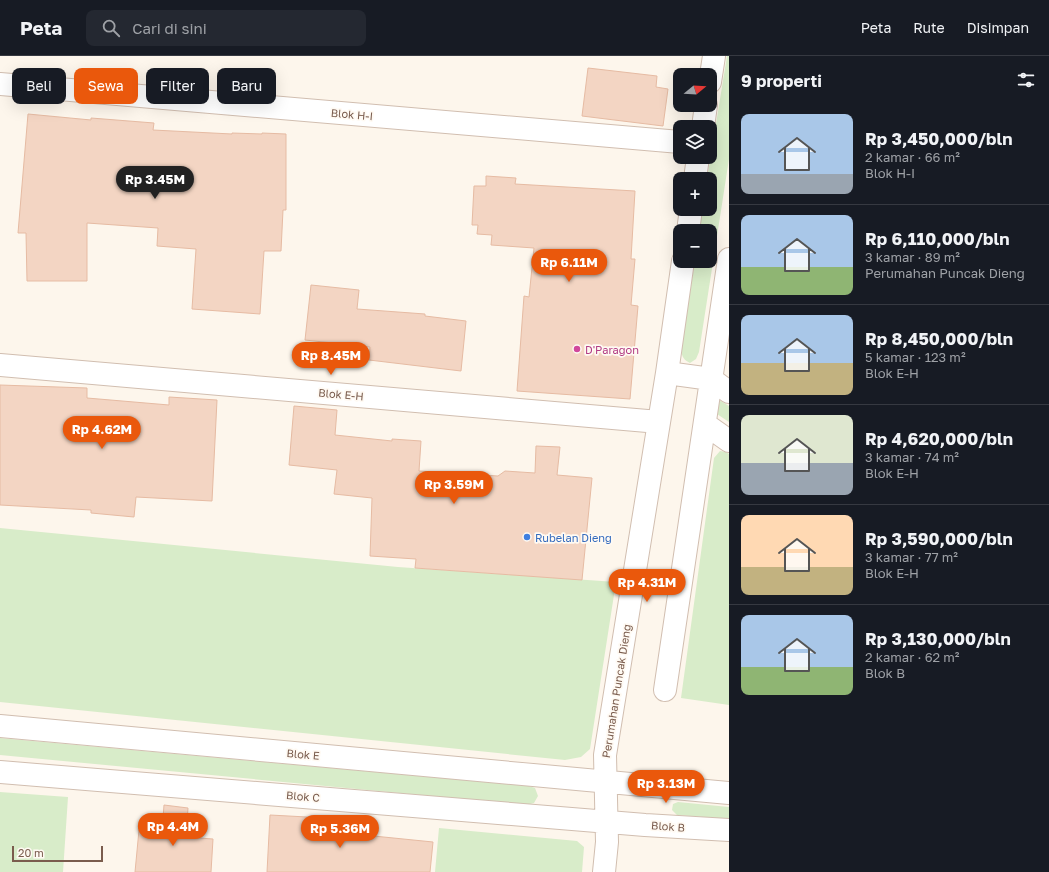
<!DOCTYPE html>
<html lang="id">
<head>
<meta charset="utf-8">
<style>
	:root { --surface:#171b24; --page:#242831; --text:#f1f3f6; --muted:#9ea1a6; --line:#363941; --accent:#ea580c }
	body { margin:0; font-family:"Golos Text",sans-serif; background:var(--page); color:var(--text); height:100vh; display:flex; flex-direction:column; font-size:15px; white-space:nowrap }
	* { box-sizing:border-box; margin:0 }
	p { font-size:13px; color:var(--muted) }
	.icon { flex:none; width:22px; height:22px; fill:none; stroke:currentColor; stroke-width:2; stroke-linecap:round; stroke-linejoin:round }
	.map { position:relative; flex:1; overflow:hidden }
	.drawer { display:flex; flex-direction:column; background:var(--surface); width:320px }
	.drawer>* { flex:none }
	.top-card { position:absolute; left:12px; top:12px; width:380px; height:36px; display:flex; gap:8px }
	.needle { width:26px; rotate:72deg }
	.fabs { position:absolute; left:673px; top:12px; display:grid; gap:8px }
	.fabs a { display:grid; place-items:center; width:44px; height:44px; border-radius:8px; background:var(--surface); box-shadow:0 4px 16px #0002; font-size:20px }
	.scale { position:absolute; left:12px; bottom:10px; width:91px; box-sizing:border-box; padding-left:4px; border:2px solid #7a5c4d; border-top:0; font-size:11px; line-height:14px; white-space:nowrap; color:#7a5c4d; -webkit-text-stroke:3px #fffaf3; paint-order:stroke }
	.price { position:absolute; translate:-50% -34px; padding:0 9px; border-radius:14px; background:var(--accent); color:#fff; font-size:13px; line-height:26px; filter:drop-shadow(0 1px 2px #0008) }
	.price::after { content:''; position:absolute; left:50%; top:24px; width:12px; height:9px; margin-left:-6px; background:inherit; clip-path:polygon(0 0,100% 0,50% 100%) }
	.price.on { background:#222; color:#fff }
	ul { padding:0; list-style:none }
	li { display:flex; align-items:center; gap:12px; height:100px; padding:0 12px }
	li+li { border-top:1px solid var(--line) }
	li span { display:grid; place-items:center; flex:none; width:112px; height:80px; border-radius:8px; color:#555 }
	li>.icon { margin-inline-start:auto }
	span .icon { width:48px; height:48px; fill:#fffc; stroke-width:1 }
	li b { font-size:17px }
	h2 { display:flex; justify-content:space-between; align-items:center; height:48px; padding:0 12px; font-size:17px }
	.pill { padding:0 14px; border-radius:8px; background:var(--surface); box-shadow:0 4px 16px #0002; font-size:14px; line-height:36px }
	.pill.on { background:var(--accent); color:#fff }
	header { display:flex; align-items:center; gap:24px; box-sizing:border-box; height:56px; padding:0 20px; background:var(--surface); border-bottom:1px solid var(--line) }
	header strong { font-size:19px }
	nav { display:flex; gap:22px; margin-inline-start:auto; font-size:14px }
	.search { width:280px; height:36px; background:var(--page); display:flex; align-items:center; gap:10px; box-sizing:border-box; padding:0 14px; border-radius:8px; color:var(--muted); font-size:15px }
	main { display:flex; flex:1; min-height:0 }
	.map>svg:first-child { display:block }
	.green { fill:#d8ecc9 }
	.building { fill:#f3d5c3; stroke:#e6bba3 }
	.lines { fill:none; stroke-linecap:round; stroke-linejoin:round }
	.street-casing { stroke:#d1beb0; stroke-width:24 }
	.street { stroke:#fff; stroke-width:22 }
	.hotel-dot { fill:#d1479c; stroke:#fffaf3; stroke-width:1.5 }
	.shop-dot { fill:#3f7fe0; stroke:#fffaf3; stroke-width:1.5 }
	.labels { text-anchor:middle; dominant-baseline:central; stroke-width:3.5; stroke-linejoin:round; paint-order:stroke }
	.street-label { font-size:11px; fill:#7a5c4d; stroke:#fffaf3 }
	.hotel-label { font-size:11px; fill:#b23c85; stroke:#fffaf3; text-anchor:start }
	.shop-label { font-size:11px; fill:#366cbe; stroke:#fffaf3; text-anchor:start }
</style>
</head>
<body>
<header>
<strong>Peta</strong>
<div class="search"><svg class="icon" aria-label="search" viewBox="0 0 24 24"><circle cx="10" cy="10" r="6"/><path d="M15 15l6 6"/></svg>Cari di sini</div>
<nav><a>Peta</a><a>Rute</a><a>Disimpan</a></nav>
</header>
<main>
<div class="map">
<svg width="729" height="816" viewBox="0 0 729 816">
	<rect width="100%" height="100%" fill="#fdf6ec"/>
	<path class="green" d="M 727,0 L 729,0 L 729,103 L 699,296 L 696,303 L 690,307 C 684,304 682,301 681,294 L 695,205 L 710,205 L 710,175 L 699,175 L 703,153 L 710,153 L 710,123 L 707,123 Z
		M 719,344 L 729,350 L 729,366 L 714,356 Z
		M 720,395 L 726,396 L 729,398 L 729,649 L 681,642 L 714,402 Z
		M 0,472 L 398,511 L 616,526 L 590,693 L 581,701 L 565,704 L 0,646 Z
		M 0,682 L 529,730 L 535,732 L 538,740 L 534,747 L 526,749 L 0,699 Z
		M 0,736 L 68,741 L 63,816 L 0,816 Z
		M 678,746 L 729,751 L 729,763 L 677,759 L 672,754 L 673,748 Z
		M 439,772 L 577,785 L 584,791 L 582,816 L 435,816 Z"/>
	<path class="building" d="M 588,12 L 657,20 L 656,31 L 668,33 L 663,70 L 582,60 Z
		M 28,58 L 91,64 L 91,62 L 154,67 L 153,74 L 232,78 L 232,77 L 262,78 L 262,77 L 286,78 L 286,154 L 283,154 L 281,195 L 264,195 L 260,258 L 192,253 L 196,193 L 157,190 L 158,172 L 87,167 L 87,225 L 27,225 L 26,177 L 18,177 Z
		M 486,120 L 516,122 L 515,128 L 635,135 L 631,203 L 635,203 L 631,249 L 638,250 L 630,343 L 517,335 L 524,240 L 529,241 L 534,192 L 491,189 L 492,179 L 477,178 L 478,169 L 472,169 L 474,130 L 486,130 Z
		M 311,229 L 359,234 L 357,253 L 425,258 L 425,260 L 466,265 L 461,315 L 369,304 L 370,291 L 305,284 Z
		M 0,329 L 87,332 L 87,342 L 169,349 L 169,341 L 217,344 L 212,445 L 136,441 L 134,461 L 91,457 L 91,454 L 0,449 Z
		M 294,350 L 337,354 L 335,379 L 392,385 L 392,383 L 421,385 L 419,415 L 498,420 L 505,415 L 535,417 L 536,390 L 560,391 L 557,419 L 592,422 L 582,524 L 415,512 L 416,503 L 370,500 L 372,442 L 334,438 L 337,414 L 289,409 Z
		M 164,749 L 188,752 L 186,781 L 213,783 L 211,816 L 135,816 L 139,774 L 162,775 Z
		M 270,759 L 344,763 L 344,777 L 433,786 L 430,816 L 267,816 Z"/>
	<g class="lines">
		<defs>
			<path id="street" d="M 710,26 L 714,0
				M 0,28 L 680,86
				M 703,71 L 706,49
				M 695,123 L 698,101
				M 688,175 L 691,153
				M 0,309 L 659,366
				M 667,317 L 711,323 L 729,336
				M 705,368 L 729,385
				M 665,634 L 729,203
				M 0,670 L 729,737
				M 0,716 L 645,769 L 729,774
				M 604,816 L 607,786 L 605,699 L 667,317 L 683,205"/>
		</defs>
		<use href="#street" class="street-casing"/>
		<use href="#street" class="street"/>
	</g>
	<circle class="hotel-dot" cx="577" cy="293" r="4"/>
	<circle class="shop-dot" cx="527" cy="481" r="4"/>
	<g class="labels">
		<g class="street-label">
			<text transform="translate(352 58) rotate(5)">Blok H-I</text>
			<text transform="translate(341 338) rotate(5)">Blok E-H</text>
			<text transform="translate(616 635) rotate(-81)">Perumahan Puncak Dieng</text>
			<text transform="translate(303 698) rotate(5)">Blok E</text>
			<text transform="translate(303 740) rotate(5)">Blok C</text>
			<text transform="translate(668 770) rotate(4)">Blok B</text>
		</g>
		<g class="hotel-label">
			<text x="585" y="293">D'Paragon</text>
		</g>
		<g class="shop-label">
			<text x="535" y="481">Rubelan Dieng</text>
		</g>
	</g>
</svg>
<div class="fabs">
<a><svg class="needle" viewBox="-14 -14 28 28"><path d="M0-13l5 13h-10z" fill="#e53935"/><path d="M0 13l5-13h-10z" fill="#9ea1a6"/></svg></a>
<a><svg class="icon" aria-label="layers" viewBox="0 0 24 24"><path d="M12 4l9 5-9 5-9-5zM3 14l9 5 9-5"/></svg></a>
<a>+</a>
<a>−</a>
</div>
<div class="scale">20 m</div>
<b class="price on" style="left:155px;top:144px">Rp 3.45M</b>
<b class="price" style="left:569px;top:227px">Rp 6.11M</b>
<b class="price" style="left:331px;top:320px">Rp 8.45M</b>
<b class="price" style="left:102px;top:394px">Rp 4.62M</b>
<b class="price" style="left:454px;top:449px">Rp 3.59M</b>
<b class="price" style="left:647px;top:547px">Rp 4.31M</b>
<b class="price" style="left:666px;top:748px">Rp 3.13M</b>
<b class="price" style="left:173px;top:791px">Rp 4.4M</b>
<b class="price" style="left:340px;top:793px">Rp 5.36M</b>
<div class="top-card">
<a class="pill">Beli</a>
<a class="pill on">Sewa</a>
<a class="pill">Filter</a>
<a class="pill">Baru</a>
</div>
</div>
<section class="drawer">
<h2>9 properti<svg class="icon" aria-label="filters" viewBox="0 0 24 24"><path d="M4 7h16M4 17h16"/><circle cx="9" cy="7" r="2"/><circle cx="15" cy="17" r="2"/></svg></h2>
<ul>
<li><span style="background:linear-gradient(#a9c7e8 75%,#9aa5b1 0)"><svg class="icon" aria-label="home" viewBox="0 0 24 24"><path d="M3 11l9-7 9 7M6 9v11h12V9"/></svg></span><div><b>Rp 3,450,000/bln</b><p>2 kamar · 66 m²</p><p>Blok H-I</p></div></li>
<li><span style="background:linear-gradient(#a9c7e8 65%,#8fb573 0)"><svg class="icon" aria-label="home" viewBox="0 0 24 24"><path d="M3 11l9-7 9 7M6 9v11h12V9"/></svg></span><div><b>Rp 6,110,000/bln</b><p>3 kamar · 89 m²</p><p>Perumahan Puncak Dieng</p></div></li>
<li><span style="background:linear-gradient(#a9c7e8 60%,#c2b280 0)"><svg class="icon" aria-label="home" viewBox="0 0 24 24"><path d="M3 11l9-7 9 7M6 9v11h12V9"/></svg></span><div><b>Rp 8,450,000/bln</b><p>5 kamar · 123 m²</p><p>Blok E-H</p></div></li>
<li><span style="background:linear-gradient(#dfe7d0 60%,#9aa5b1 0)"><svg class="icon" aria-label="home" viewBox="0 0 24 24"><path d="M3 11l9-7 9 7M6 9v11h12V9"/></svg></span><div><b>Rp 4,620,000/bln</b><p>3 kamar · 74 m²</p><p>Blok E-H</p></div></li>
<li><span style="background:linear-gradient(#ffd9b3 65%,#c2b280 0)"><svg class="icon" aria-label="home" viewBox="0 0 24 24"><path d="M3 11l9-7 9 7M6 9v11h12V9"/></svg></span><div><b>Rp 3,590,000/bln</b><p>3 kamar · 77 m²</p><p>Blok E-H</p></div></li>
<li><span style="background:linear-gradient(#a9c7e8 65%,#8fb573 0)"><svg class="icon" aria-label="home" viewBox="0 0 24 24"><path d="M3 11l9-7 9 7M6 9v11h12V9"/></svg></span><div><b>Rp 3,130,000/bln</b><p>2 kamar · 62 m²</p><p>Blok B</p></div></li>
</ul>
</section>
</main>
</body>
</html>
